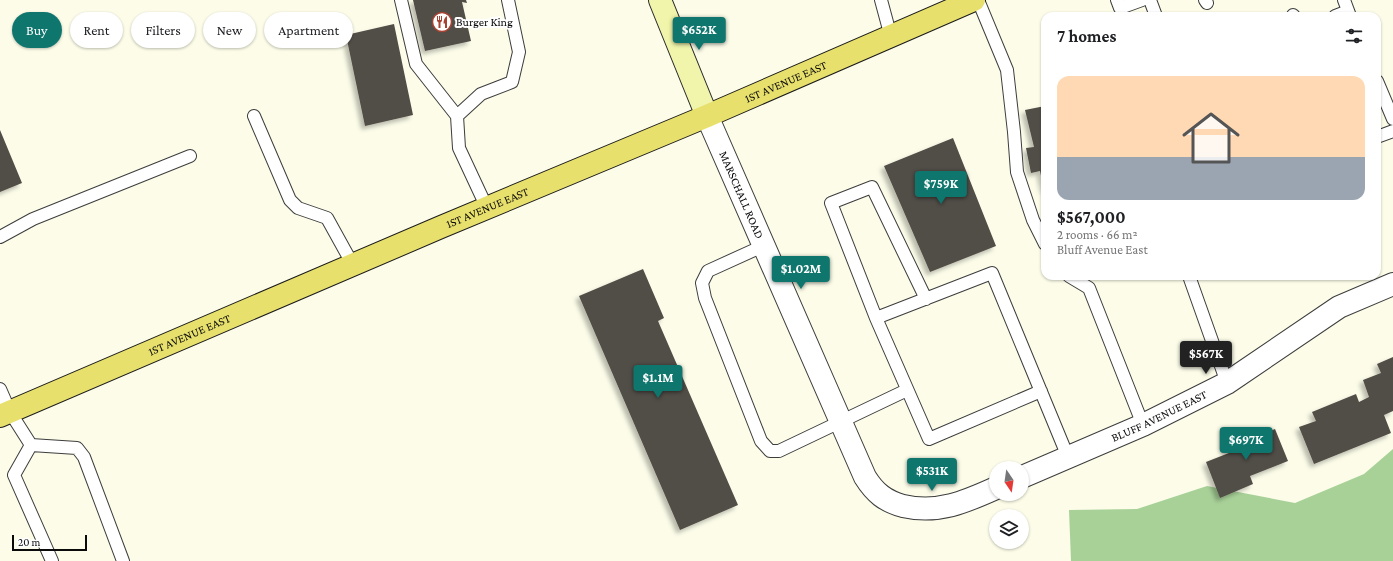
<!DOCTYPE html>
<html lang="en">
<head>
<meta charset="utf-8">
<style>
	:root { --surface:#fff; --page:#f2f2f2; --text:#202124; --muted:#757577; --line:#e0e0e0; --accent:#0f766e }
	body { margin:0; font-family:"Crimson Pro",serif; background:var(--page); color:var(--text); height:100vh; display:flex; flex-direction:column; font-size:15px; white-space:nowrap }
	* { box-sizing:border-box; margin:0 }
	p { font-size:13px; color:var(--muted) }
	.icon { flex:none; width:22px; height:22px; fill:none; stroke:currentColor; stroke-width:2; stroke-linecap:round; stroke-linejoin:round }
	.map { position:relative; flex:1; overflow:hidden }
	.details { position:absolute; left:1041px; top:12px; width:340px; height:268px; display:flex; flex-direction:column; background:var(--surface); border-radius:12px; box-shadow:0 1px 3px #0004 }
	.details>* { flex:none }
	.hud { position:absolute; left:12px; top:12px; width:380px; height:36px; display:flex; gap:8px }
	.needle { width:26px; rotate:167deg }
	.controls { position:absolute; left:989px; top:461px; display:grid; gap:8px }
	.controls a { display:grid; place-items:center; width:40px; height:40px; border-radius:50%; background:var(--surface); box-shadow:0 1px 3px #0004; font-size:20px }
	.scale { position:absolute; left:12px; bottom:10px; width:75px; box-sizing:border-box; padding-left:4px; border:2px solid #0a0a0a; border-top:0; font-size:11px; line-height:14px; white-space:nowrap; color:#0a0a0a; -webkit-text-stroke:3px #fff; paint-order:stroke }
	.price { position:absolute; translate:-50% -34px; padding:0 9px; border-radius:4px; background:var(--accent); color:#fff; font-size:13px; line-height:26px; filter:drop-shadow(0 1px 2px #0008) }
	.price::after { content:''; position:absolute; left:50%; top:24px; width:12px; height:9px; margin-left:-6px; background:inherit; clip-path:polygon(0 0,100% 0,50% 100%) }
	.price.active { background:#222; color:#fff }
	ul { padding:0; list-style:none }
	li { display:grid; align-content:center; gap:8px; height:212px; padding:0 16px }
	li+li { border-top:1px solid var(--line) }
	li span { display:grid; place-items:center; height:124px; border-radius:12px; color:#555 }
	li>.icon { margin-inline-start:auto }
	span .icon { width:72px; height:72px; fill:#fffc; stroke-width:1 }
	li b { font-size:17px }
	h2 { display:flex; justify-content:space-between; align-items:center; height:48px; padding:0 16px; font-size:17px }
	.tag { padding:0 14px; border-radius:18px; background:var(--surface); box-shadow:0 1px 3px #0004; font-size:14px; line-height:36px }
	.tag.active { background:var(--accent); color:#fff }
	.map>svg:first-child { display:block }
	.forest { fill:#a8d198 }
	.building { fill:#514d47; filter:url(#shadow) }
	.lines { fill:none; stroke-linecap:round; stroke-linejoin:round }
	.service-casing { stroke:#3d3d3d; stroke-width:14 }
	.minor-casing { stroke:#3d3d3d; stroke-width:24 }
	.secondary-casing { stroke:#2c2c2c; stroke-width:24 }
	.primary-casing { stroke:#1b1b1b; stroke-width:24 }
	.service { stroke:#fff; stroke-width:12 }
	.minor { stroke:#fff; stroke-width:22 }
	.secondary { stroke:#f0f5ab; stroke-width:22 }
	.primary { stroke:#e8e06d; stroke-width:22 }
	.labels { text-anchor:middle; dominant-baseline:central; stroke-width:4; stroke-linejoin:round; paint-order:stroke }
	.poi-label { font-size:12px; fill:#0a0a0a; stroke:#fff; text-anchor:start }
	.street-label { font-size:12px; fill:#0a0a0a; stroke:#fff }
</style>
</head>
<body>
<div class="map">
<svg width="1393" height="561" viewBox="0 0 1393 561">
	<defs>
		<filter id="shadow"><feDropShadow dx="-3.5" dy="3.5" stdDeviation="2" flood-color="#0004"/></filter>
	</defs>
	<rect width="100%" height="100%" fill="#fcfce9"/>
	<path class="forest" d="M 1393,449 L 1393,561 L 1071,561 L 1069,510 L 1137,509 L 1207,486 L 1295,503 L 1364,474 Z"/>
	<path class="building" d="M 413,0 L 466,0 L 467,3 L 462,2 L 471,41 L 425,51 Z
		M 394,24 L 413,115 L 365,126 L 346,35 Z
		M 1045,106 L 1045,191 L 1044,191 L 1040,171 L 1031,173 L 1026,148 L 1034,147 L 1025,110 Z
		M 0,130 L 22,183 L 0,192 Z
		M 953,138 L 996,246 L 930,272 L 884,166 Z
		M 643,269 L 664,318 L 658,321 L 738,505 L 680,530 L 579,296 Z
		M 1393,357 L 1393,411 L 1384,415 L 1391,433 L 1314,464 L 1299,427 L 1316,421 L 1312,412 L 1356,394 L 1359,402 L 1369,397 L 1363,380 L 1381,373 L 1377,364 Z
		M 1275,429 L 1288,461 L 1250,476 L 1253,484 L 1220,498 L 1206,462 L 1234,451 L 1229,440 L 1250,432 L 1253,438 Z"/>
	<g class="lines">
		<defs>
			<path id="service" d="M 401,0 L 416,64 L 457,116
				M 881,0 L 891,37
				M 978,0 L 1007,70 L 1014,132 L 1017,172 L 1033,220 L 1045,244
				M 1117,0 L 1120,8 L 1142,0
				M 1150,0 L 1156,16
				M 1205,0 L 1207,3
				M 1344,0 L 1350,16
				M 1293,15 L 1294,16
				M 1335,16 L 1348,11
				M 1377,81 L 1393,119
				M 254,116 L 290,200 L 298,208 L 327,218 L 353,265
				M 1377,137 L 1393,131
				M 487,208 L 459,148 L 457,116 L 481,94 L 512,82 L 519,52 L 508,0
				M 0,237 L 33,219 L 190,156
				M 763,246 L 708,271 L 702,283 L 705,298 L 761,441 L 770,451 L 779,451 L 907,390
				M 1069,276 L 1089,288 L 1143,425
				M 1189,276 L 1227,383
				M 926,299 L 872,187 L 831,203 L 876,318 L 992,273 L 1068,457
				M 876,318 L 929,439 L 1041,391
				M 0,389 L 10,412 L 31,445
				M 31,445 L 77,448 L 84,457 L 123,561
				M 31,445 L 14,475 L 52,561"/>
			<g id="minor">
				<path id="s1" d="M 707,116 L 865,477 C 875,493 885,501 903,506 C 938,514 965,502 996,488"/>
				<path id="s2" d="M 1022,477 L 1143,425 L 1227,383 L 1339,307 L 1393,284"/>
			</g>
			<path id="secondary" d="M 660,0 L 707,116"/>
			<g id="primary">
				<path id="s3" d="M 0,416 L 441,227 L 707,116 L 974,0"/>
			</g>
		</defs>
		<use href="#service" class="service-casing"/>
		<use href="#minor" class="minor-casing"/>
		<use href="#secondary" class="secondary-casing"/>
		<use href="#primary" class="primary-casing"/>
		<use href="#service" class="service"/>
		<use href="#minor" class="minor"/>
		<use href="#secondary" class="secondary"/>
		<use href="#primary" class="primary"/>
	</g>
	<defs>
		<symbol id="restaurant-ring" viewBox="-11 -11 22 22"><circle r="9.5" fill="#fff" stroke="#a84233" stroke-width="1.5"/><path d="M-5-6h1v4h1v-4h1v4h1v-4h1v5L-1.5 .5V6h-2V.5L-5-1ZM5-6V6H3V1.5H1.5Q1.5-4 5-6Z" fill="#a84233"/></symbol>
	</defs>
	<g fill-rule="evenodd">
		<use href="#restaurant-ring" x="431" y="11" width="22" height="22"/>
	</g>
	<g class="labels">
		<g class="poi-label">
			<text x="456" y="22">Burger King</text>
		</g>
		<g class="street-label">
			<text stroke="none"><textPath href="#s3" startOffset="854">1ST AVENUE EAST</textPath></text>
			<text stroke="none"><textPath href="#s1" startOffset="86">MARSCHALL ROAD</textPath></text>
			<text stroke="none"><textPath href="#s3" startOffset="530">1ST AVENUE EAST</textPath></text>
			<text stroke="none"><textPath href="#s3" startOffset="206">1ST AVENUE EAST</textPath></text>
			<text stroke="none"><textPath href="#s2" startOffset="150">BLUFF AVENUE EAST</textPath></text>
		</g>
	</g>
</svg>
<div class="controls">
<a><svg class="needle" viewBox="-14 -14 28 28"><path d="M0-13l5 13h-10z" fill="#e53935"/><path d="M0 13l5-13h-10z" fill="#757577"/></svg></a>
<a><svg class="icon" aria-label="layers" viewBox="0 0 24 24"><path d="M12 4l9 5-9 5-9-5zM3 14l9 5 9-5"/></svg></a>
</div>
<div class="scale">20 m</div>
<b class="price" style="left:699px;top:51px">$652K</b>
<b class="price" style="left:941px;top:205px">$759K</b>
<b class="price" style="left:801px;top:290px">$1.02M</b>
<b class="price active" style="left:1206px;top:375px">$567K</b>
<b class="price" style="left:658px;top:399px">$1.1M</b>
<b class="price" style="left:1246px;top:461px">$697K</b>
<b class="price" style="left:932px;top:492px">$531K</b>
<div class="hud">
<a class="tag active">Buy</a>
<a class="tag">Rent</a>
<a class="tag">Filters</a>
<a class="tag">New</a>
<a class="tag">Apartment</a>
</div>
<section class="details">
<h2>7 homes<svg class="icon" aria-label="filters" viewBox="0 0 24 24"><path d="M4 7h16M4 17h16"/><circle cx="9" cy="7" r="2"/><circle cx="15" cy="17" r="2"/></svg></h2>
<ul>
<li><span style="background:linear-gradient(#ffd9b3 65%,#9aa5b1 0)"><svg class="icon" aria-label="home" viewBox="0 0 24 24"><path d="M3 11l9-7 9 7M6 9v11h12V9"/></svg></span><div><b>$567,000</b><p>2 rooms · 66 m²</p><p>Bluff Avenue East</p></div></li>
</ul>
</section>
</div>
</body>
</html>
